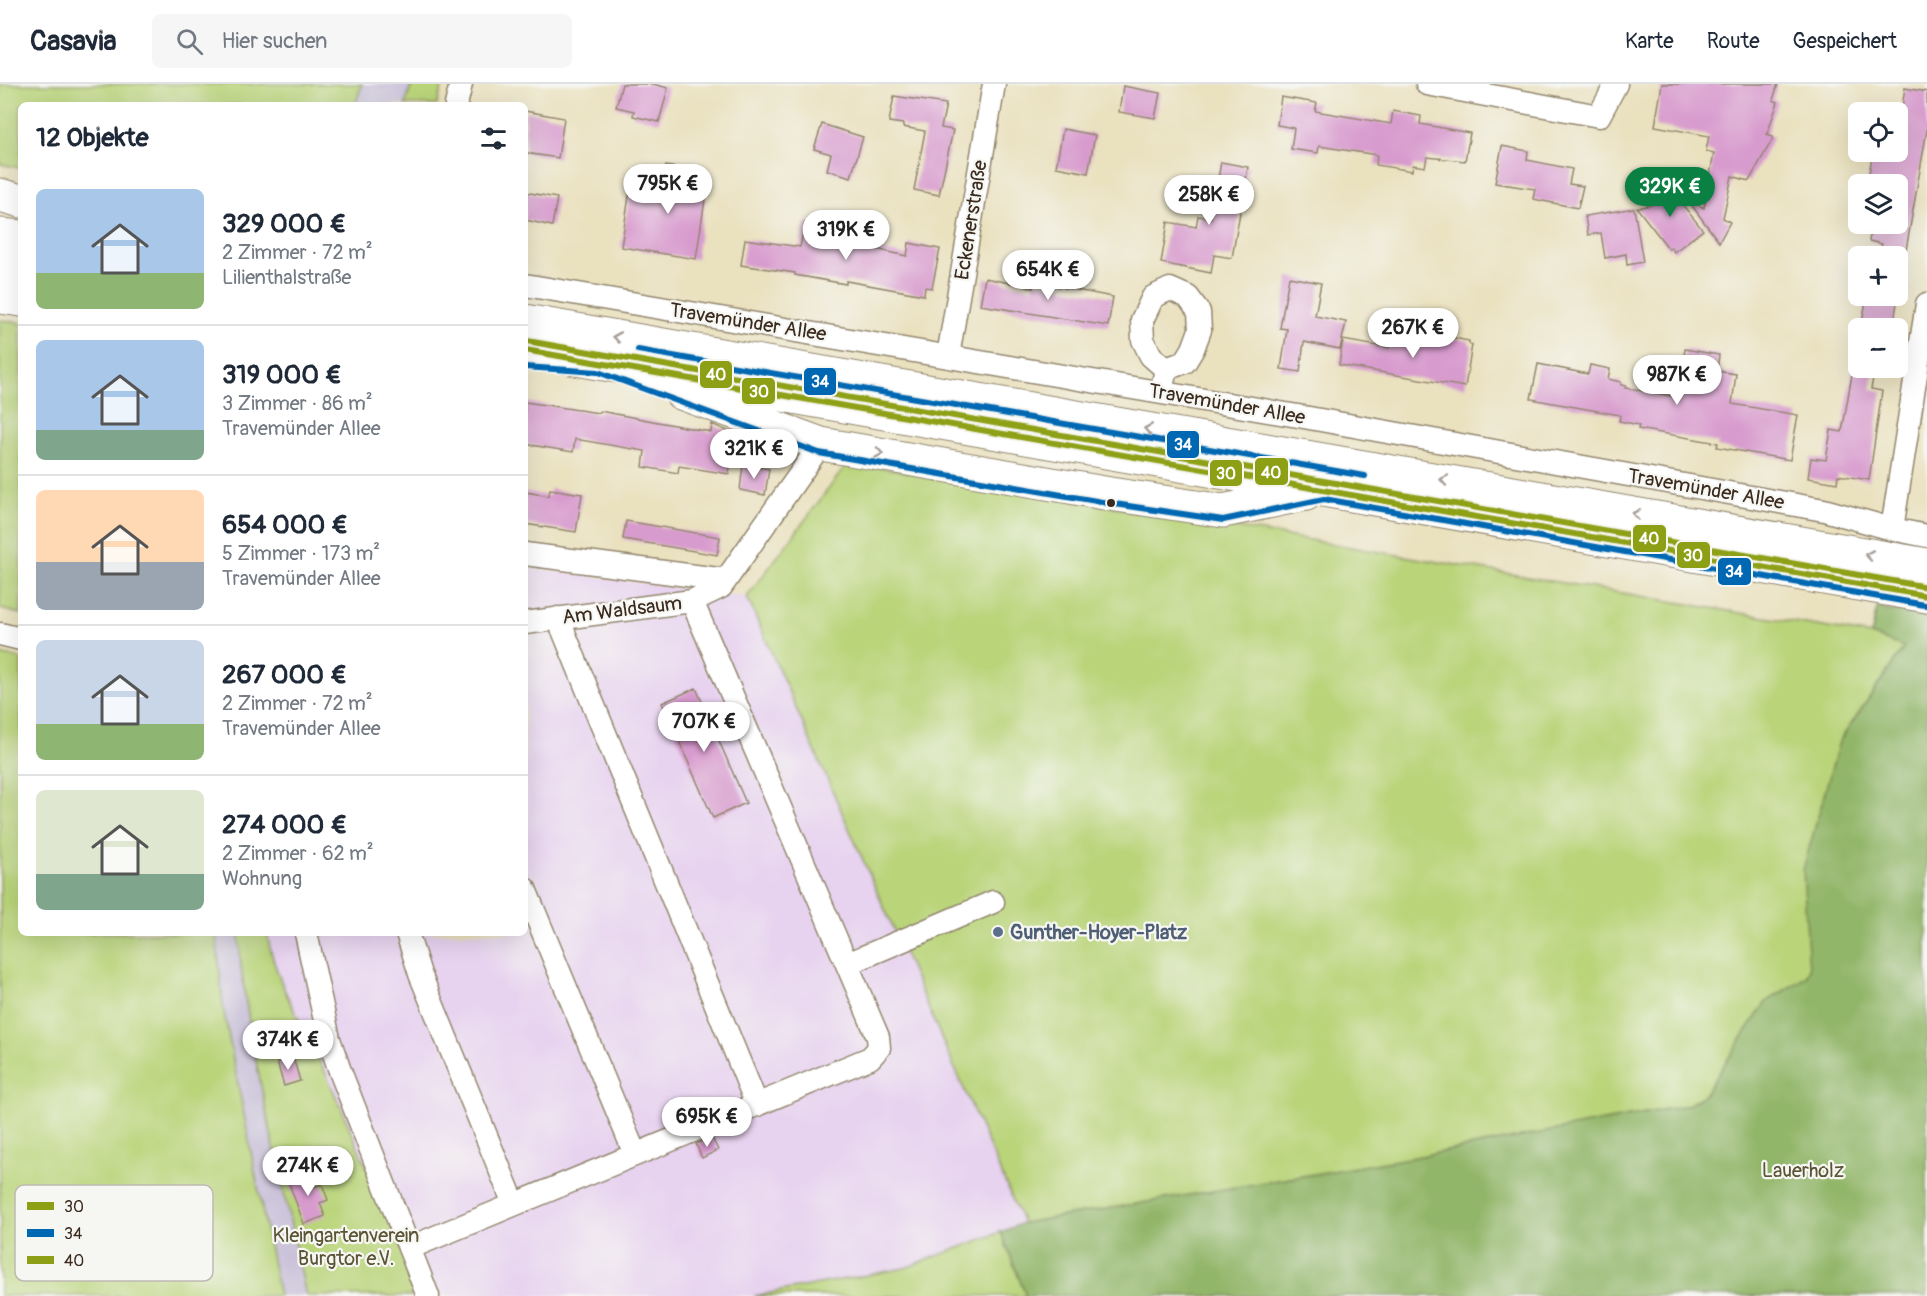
<!DOCTYPE html>
<html lang="de">
<head>
<meta charset="utf-8">
<style>
	:root { --surface:#fff; --page:#f6f6f7; --text:#1f2937; --muted:#747a83; --line:#e0e1e3; --accent:#0b8043 }
	body { margin:0; font-family:Pangolin,sans-serif; background:var(--page); color:var(--text); height:100vh; display:flex; flex-direction:column; font-size:22px; white-space:nowrap }
	* { box-sizing:border-box; margin:0 }
	p { font-size:20px; color:var(--muted) }
	.icon { flex:none; width:33px; height:33px; fill:none; stroke:currentColor; stroke-width:2; stroke-linecap:round; stroke-linejoin:round }
	.map { position:relative; flex:1; overflow:hidden }
	.side { position:absolute; left:18px; top:18px; width:510px; height:834px; display:flex; flex-direction:column; background:var(--surface); border-radius:9px; box-shadow:0 6px 24px #0002 }
	.side>* { flex:none }
	.controls { position:absolute; left:1848px; top:18px; display:grid; gap:12px }
	.controls a { display:grid; place-items:center; width:60px; height:60px; border-radius:9px; background:var(--surface); box-shadow:0 6px 24px #0002; font-size:30px }
	.price { position:absolute; translate:-50% -51px; padding:0 14px; border-radius:21px; background:#fff; color:#222; font-size:20px; line-height:39px; filter:drop-shadow(0 2px 3px #0008) }
	.price::after { content:''; position:absolute; left:50%; top:36px; width:18px; height:14px; margin-left:-9px; background:inherit; clip-path:polygon(0 0,100% 0,50% 100%) }
	.price.on { background:var(--accent); color:#fff }
	ul { padding:0; list-style:none }
	li { display:flex; align-items:center; gap:18px; height:150px; padding:0 18px }
	li+li { border-top:2px solid var(--line) }
	li span { display:grid; place-items:center; flex:none; width:168px; height:120px; border-radius:9px; color:#555 }
	li>.icon { margin-inline-start:auto }
	span .icon { width:72px; height:72px; fill:#fffc; stroke-width:1 }
	li b { font-size:26px }
	h2 { display:flex; justify-content:space-between; align-items:center; height:72px; padding:0 18px; font-size:26px }
	header { display:flex; align-items:center; gap:36px; box-sizing:border-box; height:84px; padding:0 30px; background:var(--surface); border-bottom:2px solid var(--line) }
	header strong { font-size:28px }
	nav { display:flex; gap:33px; margin-inline-start:auto; font-size:21px }
	.search { width:420px; height:54px; background:var(--page); display:flex; align-items:center; gap:15px; box-sizing:border-box; padding:0 21px; border-radius:9px; color:var(--muted); font-size:22px }
	.map>svg:first-child { display:block }
	.built { fill:#e7d2ef }
	.industrial { fill:#c8bfd8 }
	.green { fill:#b9d479; stroke:#7a7f4c; stroke-width:1.5 }
	.forest { fill:#92b669; stroke:#667044; stroke-width:1.5 }
	.building { fill:#d89bce }
	.lines { fill:none; stroke-linecap:round; stroke-linejoin:round }
	.minor-casing { stroke:#92866e; stroke-width:25 }
	.highway-casing { stroke:#92866e; stroke-width:35 }
	.minor { stroke:#fff; stroke-width:22 }
	.highway { stroke:#fff; stroke-width:33 }
	.bus-1-casing { stroke:#f6f6f2; stroke-width:10 }
	.bus-2-casing { stroke:#f6f6f2; stroke-width:10 }
	.bus-3-casing { stroke:#f6f6f2; stroke-width:10 }
	.bus-1 { stroke:#8da015; stroke-width:6 }
	.bus-2 { stroke:#0068b3; stroke-width:6 }
	.bus-3 { stroke:#8da015; stroke-width:6 }
	.oneway { stroke:#a79f9a }
	.bus-dot { fill:#3b2a1e; stroke:#f6f6f2; stroke-width:2 }
	.service-dot { fill:#5c6f8a; stroke:#f6f6f2; stroke-width:2 }
	.labels { text-anchor:middle; dominant-baseline:central; stroke-width:4.5; stroke-linejoin:round; paint-order:stroke }
	.street-label { font-size:20px; fill:#3b2a1e; stroke:#f6f6f2 }
	.service-label { font-size:20px; font-weight:bold; fill:#4e5e75; stroke:#f6f6f2; text-anchor:start }
	.park-label { font-size:20px; fill:#5a5435; stroke:#f6f6f2 }
	.key { fill:#f6f6f2; stroke:#beb9b2; stroke-width:1.5 }
	.key-label { font-size:16px; fill:#3b2a1e }
	.line-badge { stroke:#f6f6f2; stroke-width:2 }
	.badge-label { font-size:16px; text-anchor:middle; font-weight:bold; fill:#fff }
</style>
</head>
<body>
<header>
<strong>Casavia</strong>
<div class="search"><svg class="icon" aria-label="search" viewBox="0 0 24 24"><circle cx="10" cy="10" r="6"/><path d="M15 15l6 6"/></svg>Hier suchen</div>
<nav><a>Karte</a><a>Route</a><a>Gespeichert</a></nav>
</header>
<div class="map">
<svg width="1927" height="1212" viewBox="0 0 1927 1212">
	<rect width="100%" height="100%" fill="#f6f6f2"/>
	<filter id="ink" filterUnits="userSpaceOnUse"><feTurbulence type="fractalNoise" baseFrequency=".0167" numOctaves="2"/><feDisplacementMap in="SourceGraphic" scale="12" xChannelSelector="R" yChannelSelector="G"/><feConvolveMatrix kernelMatrix="1 2 1 2 8 2 1 2 1" color-interpolation-filters="sRGB"/></filter>
	<filter id="wash" filterUnits="userSpaceOnUse"><feTurbulence type="fractalNoise" baseFrequency=".008" numOctaves="4" result="noise"/><feDisplacementMap in="SourceGraphic" scale="24" xChannelSelector="R" yChannelSelector="G"/><feGaussianBlur stdDeviation="1.35" result="paint"/><feColorMatrix in="noise" values="0 0 0 0 0 0 0 0 0 0 0 0 0 0 0 0 0 1.4 0 .05"/><feComposite in="paint" operator="in"/></filter>
	<g filter="url(#wash)">
		<rect width="100%" height="100%" fill="#eae1bf"/>
		<path class="built" d="M 525,483 L 747,513 L 1023,1139 L 905,1184 L 754,1212 L 421,1212 L 326,989 L 284,905 L 275,884 L 267,849 L 525,849 Z"/>
		<path class="industrial" d="M 362,0 L 412,0 L 405,21 L 355,21 Z
			M 216,849 L 239,849 L 306,1212 L 279,1212 L 223,923 Z"/>
		<path class="green" d="M 0,0 L 362,0 L 355,21 L 21,21 L 21,84 L 0,80 Z
			M 412,0 L 443,0 L 437,21 L 405,21 Z
			M 0,236 L 21,239 L 21,530 L 0,525 Z
			M 848,379 L 878,383 L 1871,551 L 1904,563 L 1839,658 L 1809,885 L 1806,893 L 1766,918 L 1704,1011 L 1688,1021 L 1416,1073 L 1023,1139 L 747,513 Z
			M 0,570 L 21,575 L 21,849 L 216,849 L 223,923 L 279,1212 L 0,1212 Z
			M 239,849 L 267,849 C 275,899 304,943 325,988 C 359,1062 389,1138 421,1212 L 306,1212 C 290,1131 270,1052 255,971 C 248,931 240,890 239,849 Z
			M 1001,1148 L 1026,1212 L 754,1212 L 905,1184 Z"/>
		<path class="forest" d="M 1877,524 L 1927,533 L 1927,1212 L 1026,1212 L 1001,1148 L 1023,1139 L 1416,1073 L 1688,1021 L 1704,1011 L 1766,918 L 1806,893 L 1809,885 L 1803,786 L 1839,658 L 1904,563 L 1871,551 Z"/>
		<g id="blocks">
			<path class="building" d="M 622,0 L 653,0 L 668,4 L 659,38 L 633,32 L 634,27 L 616,23 Z
				M 1662,0 L 1778,0 L 1773,16 L 1778,18 L 1767,50 L 1773,53 L 1772,56 L 1749,97 L 1732,92 L 1723,134 L 1730,138 L 1719,158 L 1687,115 L 1704,124 L 1714,69 L 1706,67 L 1709,52 L 1655,42 Z
				M 1123,2 L 1160,9 L 1155,34 L 1119,28 Z
				M 1905,4 L 1927,8 L 1927,46 L 1905,172 L 1879,172 L 1882,160 L 1869,157 L 1872,140 L 1898,143 L 1898,100 L 1867,100 L 1873,68 L 1898,68 L 1898,49 Z
				M 894,12 L 946,20 L 941,44 L 953,46 L 939,111 L 914,106 L 925,47 L 903,43 L 903,40 L 889,38 Z
				M 1281,13 L 1317,19 L 1315,27 L 1391,40 L 1393,27 L 1421,32 L 1420,40 L 1470,49 L 1465,77 L 1427,73 L 1425,83 L 1413,81 L 1412,87 L 1376,81 L 1377,71 L 1319,62 L 1318,69 L 1291,65 L 1294,44 L 1277,41 Z
				M 525,27 L 564,34 L 558,74 L 525,69 Z
				M 822,40 L 863,53 L 851,93 L 827,86 L 831,70 L 814,65 Z
				M 1063,45 L 1095,51 L 1088,89 L 1056,83 Z
				M 1502,62 L 1528,67 L 1527,76 L 1572,85 L 1569,100 L 1583,102 L 1578,124 L 1533,115 L 1535,105 L 1495,99 Z
				M 1221,78 L 1248,83 L 1232,174 L 1214,171 L 1211,189 L 1161,179 L 1168,138 L 1196,143 L 1198,132 L 1211,134 Z
				M 666,82 L 709,89 L 696,175 L 621,163 L 630,106 L 662,111 Z
				M 1664,98 L 1703,146 L 1674,168 L 1671,163 L 1669,165 L 1637,124 L 1651,121 L 1645,113 Z
				M 525,108 L 557,114 L 552,142 L 525,136 Z
				M 1634,124 L 1643,178 L 1627,181 L 1626,170 L 1605,174 L 1601,149 L 1588,151 L 1585,132 Z
				M 805,139 L 855,149 L 853,160 L 907,172 L 909,159 L 940,165 L 932,204 L 925,203 L 924,211 L 846,197 L 846,200 L 795,191 L 795,189 L 741,181 L 745,155 L 800,163 Z
				M 1289,193 L 1321,199 L 1315,232 L 1346,238 L 1340,265 L 1304,258 L 1300,288 L 1281,285 L 1287,245 L 1280,244 Z
				M 985,194 L 1033,204 L 1034,198 L 1113,213 L 1108,242 L 980,221 Z
				M 1867,212 L 1898,212 L 1893,244 L 1861,244 Z
				M 1438,253 L 1449,255 L 1449,253 L 1469,257 L 1469,260 L 1472,261 L 1465,303 L 1339,281 L 1343,256 L 1389,264 L 1391,254 L 1436,262 Z
				M 1685,265 L 1719,271 L 1717,287 L 1736,290 L 1732,320 L 1798,331 L 1790,376 L 1717,363 L 1718,359 L 1638,345 L 1639,341 L 1619,337 L 1620,331 L 1531,315 L 1538,280 L 1588,290 L 1590,281 L 1610,285 L 1608,295 L 1621,298 L 1621,301 L 1626,302 L 1625,304 L 1677,313 Z
				M 1853,285 L 1874,289 L 1871,305 L 1882,307 L 1869,396 L 1838,391 L 1837,399 L 1808,394 L 1811,374 L 1826,376 L 1831,346 L 1842,348 Z
				M 525,318 L 599,329 L 600,327 L 711,348 L 712,340 L 734,350 L 729,390 L 679,382 L 678,389 L 643,383 L 645,367 L 575,355 L 573,368 L 525,360 Z
				M 743,381 L 769,385 L 765,411 L 740,406 Z
				M 550,405 L 582,410 L 576,448 L 525,440 L 525,408 L 549,412 Z
				M 626,437 L 720,453 L 717,471 L 623,455 Z
				M 696,604 L 746,719 L 713,734 L 662,619 Z
				M 293,973 L 300,997 L 284,1002 L 277,978 Z
				M 712,1054 L 718,1066 L 702,1074 L 696,1060 Z
				M 308,1086 L 314,1103 L 322,1100 L 328,1116 L 320,1119 L 325,1132 L 304,1140 L 287,1094 Z"/>
		</g>
	</g>
	<g filter="url(#ink)">
		<use href="#blocks" fill-opacity="0" stroke="#92866e" stroke-width="1.5"/>
		<g class="lines">
			<defs>
				<path id="minor" d="M 1427,0 L 1599,32 L 1616,0
					M 456,21 L 461,0
					M 525,201 L 1298,332 L 1824,426 L 1892,445 L 1927,452
					M 948,272 L 994,0
					M 1161,308 L 1166,285 L 1151,272 L 1143,256 L 1142,236 L 1153,213 L 1170,205 L 1188,213 L 1199,228 L 1200,246 L 1193,265 L 1185,278 L 1166,285
					M 1892,445 L 1927,220
					M 525,470 L 726,496
					M 558,534 L 757,1021
					M 525,539 L 692,517 L 721,503 L 821,360
					M 0,550 L 21,555
					M 525,805 L 635,1070
					M 306,849 L 329,955 L 340,987 L 428,1212
					M 407,849 L 420,890 L 514,1120
					M 847,880 L 993,818
					M 409,1164 L 870,974 L 879,964 L 878,953 L 692,517"/>
				<path id="highway" d="M 0,111 L 21,117
					M 0,151 L 21,153
					M 0,181 L 21,184
					M 0,213 L 21,216
					M 525,237 L 1927,481
					M 525,266 L 1927,512
					M 681,309 L 821,360 L 1110,410 L 1223,427 L 1306,410"/>
			</defs>
			<use href="#minor" class="minor-casing"/>
			<use href="#highway" class="highway-casing"/>
			<use href="#minor" class="minor"/>
			<use href="#highway" class="highway"/>
			<defs>
				<path id="bus-1" d="M 525,266 L 1927,512"/>
				<path id="bus-2" d="M 638,266 L 1365,392
					M 525,283 L 598,288 L 819,369 L 1108,419 L 1223,436 L 1324,415 L 1925,521"/>
				<path id="bus-3" d="M 527,257 L 1927,503"/>
			</defs>
			<use href="#bus-1" class="bus-1-casing"/>
			<use href="#bus-2" class="bus-2-casing"/>
			<use href="#bus-3" class="bus-3-casing"/>
			<use href="#bus-1" class="bus-1"/>
			<use href="#bus-2" class="bus-2"/>
			<use href="#bus-3" class="bus-3"/>
		</g>
		<defs><path id="oneway-chevron" d="M-2-3.5L2.5 0L-2 3.5" fill="none" stroke-width="1.6" stroke-linecap="round" stroke-linejoin="round" transform="scale(1.5)"/></defs>
		<g class="oneway">
			<use href="#oneway-chevron" transform="translate(617 253) rotate(-170)"/>
			<use href="#oneway-chevron" transform="translate(1148 345) rotate(-170)"/>
			<use href="#oneway-chevron" transform="translate(879 369) rotate(9)"/>
			<use href="#oneway-chevron" transform="translate(1444 396) rotate(-170)"/>
			<use href="#oneway-chevron" transform="translate(1636 430) rotate(-170)"/>
			<use href="#oneway-chevron" transform="translate(1869 471) rotate(-170)"/>
		</g>
	</g>
	<circle class="bus-dot" cx="1111" cy="419" r="5"/>
	<circle class="service-dot" cx="998" cy="848" r="6"/>
	<g class="labels">
		<g class="street-label">
			<text transform="translate(971 136) rotate(-81)">Eckenerstraße</text>
			<text transform="translate(748 238) rotate(9)">Travemünder Allee</text>
			<text transform="translate(1227 320) rotate(10)">Travemünder Allee</text>
			<text transform="translate(1706 405) rotate(10)">Travemünder Allee</text>
			<text transform="translate(622 526) rotate(-7)">Am Waldsaum</text>
		</g>
		<g class="service-label">
			<text x="1010" y="848">Gunther-Hoyer-Platz</text>
		</g>
		<g class="park-label">
			<text x="1803" y="1086">Lauerholz</text>
			<text x="346" y="1151">Kleingartenverein<tspan x="346" dy="23">Burgtor e.V.</tspan></text>
		</g>
	</g>
	<rect x="15" y="1101" width="198" height="96" rx="9" class="key"/>
	<rect x="27" y="1118" width="27" height="8" fill="#8da015"/>
	<rect x="27" y="1145" width="27" height="8" fill="#0068b3"/>
	<rect x="27" y="1172" width="27" height="8" fill="#8da015"/>
	<g class="key-label">
		<text x="64" y="1128">30</text>
		<text x="64" y="1155">34</text>
		<text x="64" y="1182">40</text>
	</g>
	<g class="line-badge">
		<rect x="699" y="276" width="34" height="29" rx="6" fill="#8da015"/>
		<rect x="803" y="283" width="34" height="29" rx="6" fill="#0068b3"/>
		<rect x="741" y="293" width="35" height="28" rx="6" fill="#8da015"/>
		<rect x="1166" y="346" width="34" height="29" rx="6" fill="#0068b3"/>
		<rect x="1254" y="373" width="35" height="29" rx="6" fill="#8da015"/>
		<rect x="1209" y="375" width="34" height="28" rx="6" fill="#8da015"/>
		<rect x="1632" y="440" width="35" height="29" rx="6" fill="#8da015"/>
		<rect x="1676" y="457" width="35" height="28" rx="6" fill="#8da015"/>
		<rect x="1717" y="473" width="35" height="29" rx="6" fill="#0068b3"/>
	</g>
	<g class="badge-label">
		<text x="716" y="296">40</text>
		<text x="820" y="303">34</text>
		<text x="759" y="313">30</text>
		<text x="1183" y="366">34</text>
		<text x="1271" y="394">40</text>
		<text x="1226" y="395">30</text>
		<text x="1649" y="460">40</text>
		<text x="1693" y="477">30</text>
		<text x="1734" y="493">34</text>
	</g>
</svg>
<div class="controls">
<a><svg class="icon" aria-label="locate" viewBox="0 0 24 24"><circle cx="12" cy="12" r="6"/><path d="M12 2v4M12 18v4M2 12h4M18 12h4"/></svg></a>
<a><svg class="icon" aria-label="layers" viewBox="0 0 24 24"><path d="M12 4l9 5-9 5-9-5zM3 14l9 5 9-5"/></svg></a>
<a>+</a>
<a>−</a>
</div>
<b class="price" style="left:668px;top:131px">795K €</b>
<b class="price on" style="left:1670px;top:134px">329K €</b>
<b class="price" style="left:1209px;top:142px">258K €</b>
<b class="price" style="left:846px;top:177px">319K €</b>
<b class="price" style="left:1048px;top:217px">654K €</b>
<b class="price" style="left:1413px;top:275px">267K €</b>
<b class="price" style="left:1677px;top:322px">987K €</b>
<b class="price" style="left:754px;top:396px">321K €</b>
<b class="price" style="left:704px;top:669px">707K €</b>
<b class="price" style="left:288px;top:987px">374K €</b>
<b class="price" style="left:707px;top:1064px">695K €</b>
<b class="price" style="left:308px;top:1113px">274K €</b>
<section class="side">
<h2>12 Objekte<svg class="icon" aria-label="filters" viewBox="0 0 24 24"><path d="M4 7h16M4 17h16"/><circle cx="9" cy="7" r="2"/><circle cx="15" cy="17" r="2"/></svg></h2>
<ul>
<li><span style="background:linear-gradient(#a9c7e8 70%,#8fb573 0)"><svg class="icon" aria-label="home" viewBox="0 0 24 24"><path d="M3 11l9-7 9 7M6 9v11h12V9"/></svg></span><div><b>329 000 €</b><p>2 Zimmer · 72 m²</p><p>Lilienthalstraße</p></div></li>
<li><span style="background:linear-gradient(#a9c7e8 75%,#7fa58c 0)"><svg class="icon" aria-label="home" viewBox="0 0 24 24"><path d="M3 11l9-7 9 7M6 9v11h12V9"/></svg></span><div><b>319 000 €</b><p>3 Zimmer · 86 m²</p><p>Travemünder Allee</p></div></li>
<li><span style="background:linear-gradient(#ffd9b3 60%,#9aa5b1 0)"><svg class="icon" aria-label="home" viewBox="0 0 24 24"><path d="M3 11l9-7 9 7M6 9v11h12V9"/></svg></span><div><b>654 000 €</b><p>5 Zimmer · 173 m²</p><p>Travemünder Allee</p></div></li>
<li><span style="background:linear-gradient(#c9d6e8 70%,#8fb573 0)"><svg class="icon" aria-label="home" viewBox="0 0 24 24"><path d="M3 11l9-7 9 7M6 9v11h12V9"/></svg></span><div><b>267 000 €</b><p>2 Zimmer · 72 m²</p><p>Travemünder Allee</p></div></li>
<li><span style="background:linear-gradient(#dfe7d0 70%,#7fa58c 0)"><svg class="icon" aria-label="home" viewBox="0 0 24 24"><path d="M3 11l9-7 9 7M6 9v11h12V9"/></svg></span><div><b>274 000 €</b><p>2 Zimmer · 62 m²</p><p>Wohnung</p></div></li>
</ul>
</section>
</div>
</body>
</html>
